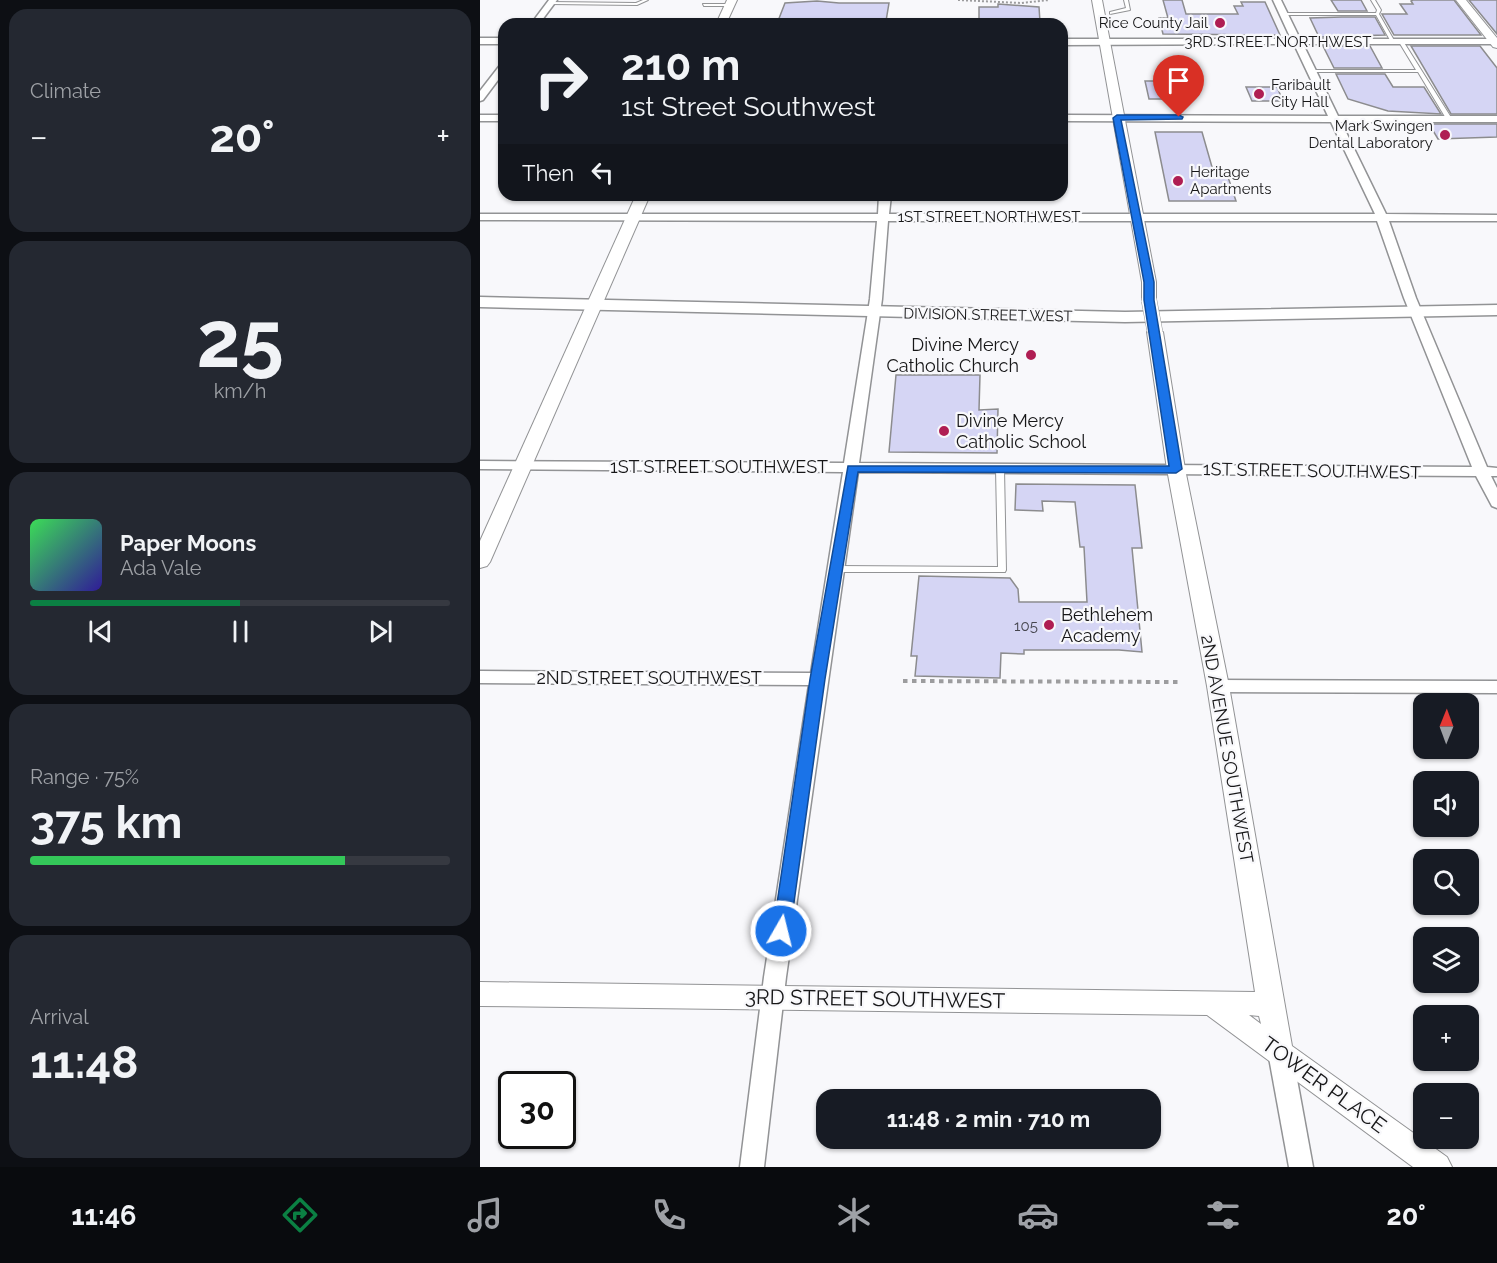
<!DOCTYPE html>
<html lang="en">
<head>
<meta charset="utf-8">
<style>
  :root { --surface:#171b24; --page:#242831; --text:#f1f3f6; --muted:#9ea1a6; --line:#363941; --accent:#0b8043 }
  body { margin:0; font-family:Raleway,sans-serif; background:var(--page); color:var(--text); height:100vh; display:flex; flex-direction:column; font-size:22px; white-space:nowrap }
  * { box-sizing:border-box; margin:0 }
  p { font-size:20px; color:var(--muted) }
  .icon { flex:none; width:33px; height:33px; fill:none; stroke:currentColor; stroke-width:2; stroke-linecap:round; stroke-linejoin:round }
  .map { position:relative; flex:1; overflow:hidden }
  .sheet { display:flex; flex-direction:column; gap:9px; padding:9px; background:#0d0f14; width:480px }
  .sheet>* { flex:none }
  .guide { position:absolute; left:18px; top:18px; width:570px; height:183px; border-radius:18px; box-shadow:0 2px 4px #0004; background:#171b24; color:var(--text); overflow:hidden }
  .needle { width:39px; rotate:1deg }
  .buttons { position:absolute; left:933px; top:693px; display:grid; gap:12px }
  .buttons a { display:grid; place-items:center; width:66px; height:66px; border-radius:12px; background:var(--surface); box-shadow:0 2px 4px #0004; font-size:30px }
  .speed { position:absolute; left:18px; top:1071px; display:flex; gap:12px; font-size:30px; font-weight:700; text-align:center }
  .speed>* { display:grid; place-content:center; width:78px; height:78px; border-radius:50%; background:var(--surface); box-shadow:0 2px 4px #0004; line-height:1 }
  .speed .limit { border:3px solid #111; border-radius:9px; background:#fff; color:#111 }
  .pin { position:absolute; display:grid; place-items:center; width:51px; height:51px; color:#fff; margin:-62px -26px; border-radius:50% 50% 50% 0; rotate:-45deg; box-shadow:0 0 6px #0007 }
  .pin .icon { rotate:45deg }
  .me { position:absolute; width:66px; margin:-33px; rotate:8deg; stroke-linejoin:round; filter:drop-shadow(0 0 4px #0008) }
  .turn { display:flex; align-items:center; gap:21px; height:126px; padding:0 24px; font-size:27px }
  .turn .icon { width:78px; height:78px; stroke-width:2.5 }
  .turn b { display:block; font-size:42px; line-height:51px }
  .then { display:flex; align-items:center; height:57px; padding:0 24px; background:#0003; gap:12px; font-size:22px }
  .big { font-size:45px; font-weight:700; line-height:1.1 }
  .sheet .widget { flex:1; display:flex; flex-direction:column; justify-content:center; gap:9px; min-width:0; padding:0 21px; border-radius:18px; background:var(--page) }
  .sheet .dial { align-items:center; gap:0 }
  .dial b { font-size:78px; line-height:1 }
  .song { display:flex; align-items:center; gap:18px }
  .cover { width:72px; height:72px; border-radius:9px; background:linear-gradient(135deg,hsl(130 70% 55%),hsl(250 70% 35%)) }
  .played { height:6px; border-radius:3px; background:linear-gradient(90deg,var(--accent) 50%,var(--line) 50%) }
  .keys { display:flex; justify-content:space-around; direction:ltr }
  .heat { display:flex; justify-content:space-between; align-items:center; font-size:33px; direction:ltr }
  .charge { height:9px; border-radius:4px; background:linear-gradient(90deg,#34c759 75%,var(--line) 0) }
  .trip { position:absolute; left:336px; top:1089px; width:345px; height:60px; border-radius:18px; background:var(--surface); box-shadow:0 2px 4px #0004; font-weight:700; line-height:60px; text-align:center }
  .dock { display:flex; height:96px; justify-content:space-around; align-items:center; background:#090b0e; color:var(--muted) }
  .dock .icon { width:42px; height:42px }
  .dock .active { color:var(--accent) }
  .dock b { font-size:27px; color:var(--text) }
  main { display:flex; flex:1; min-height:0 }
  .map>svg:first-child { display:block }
  .building { fill:#d5d5f4; stroke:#8c8c8e; stroke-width:1.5 }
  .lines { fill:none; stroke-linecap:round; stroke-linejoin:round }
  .service-casing { stroke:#929395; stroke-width:2 }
  .minor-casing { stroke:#929395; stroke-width:3 }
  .tertiary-casing { stroke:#929395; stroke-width:2 }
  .secondary-casing { stroke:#929395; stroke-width:3 }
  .path-far1 { stroke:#9c9c9e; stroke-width:2; stroke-dasharray:2 2; stroke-linecap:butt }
  .path { stroke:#9c9c9e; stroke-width:4; stroke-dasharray:4.5 4.5; stroke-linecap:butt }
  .service { fill:#fff; fill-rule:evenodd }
  .minor { fill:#fff; fill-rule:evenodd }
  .tertiary { fill:#fff; fill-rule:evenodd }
  .secondary { fill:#fff; fill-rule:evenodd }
  .tertiary-bridge-casing { stroke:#929395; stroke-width:16; stroke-linecap:butt }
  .tertiary-bridge { stroke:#fff; stroke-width:15 }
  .route { fill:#1a73e8; stroke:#114b97; stroke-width:1.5 }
  .poi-dot { fill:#af1e53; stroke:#f8f8fb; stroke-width:2 }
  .labels { text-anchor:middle; stroke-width:4.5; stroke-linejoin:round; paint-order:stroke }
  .far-poi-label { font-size:15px; fill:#171718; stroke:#f8f8fb; text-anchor:end }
  .far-street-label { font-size:15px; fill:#171718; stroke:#f8f8fb }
  .number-label { font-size:15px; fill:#46464f }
  .poi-label { font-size:18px; fill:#171718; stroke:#f8f8fb; text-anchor:start }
  .street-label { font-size:18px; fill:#171718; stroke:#f8f8fb }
  .near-street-label { font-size:21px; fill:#171718; stroke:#f8f8fb }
</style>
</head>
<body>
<main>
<section class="sheet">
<div class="widget"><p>Climate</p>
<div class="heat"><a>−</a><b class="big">20°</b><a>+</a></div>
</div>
<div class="widget dial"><b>25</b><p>km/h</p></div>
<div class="widget">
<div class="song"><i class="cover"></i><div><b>Paper Moons</b><p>Ada Vale</p></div></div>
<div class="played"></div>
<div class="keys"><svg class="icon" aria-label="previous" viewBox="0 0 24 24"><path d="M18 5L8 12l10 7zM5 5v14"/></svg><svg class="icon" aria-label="pause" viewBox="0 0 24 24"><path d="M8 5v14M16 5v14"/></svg><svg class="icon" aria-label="next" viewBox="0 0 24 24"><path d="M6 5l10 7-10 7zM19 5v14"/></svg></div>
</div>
<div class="widget"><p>Range · 75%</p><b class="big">375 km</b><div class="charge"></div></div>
<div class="widget"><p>Arrival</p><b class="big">11:48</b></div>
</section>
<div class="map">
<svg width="1017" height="1167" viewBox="0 0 1017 1167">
  <rect width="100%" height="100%" fill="#f8f8fb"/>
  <g class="building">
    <path d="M683 0H702L706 14H758L754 6H763L761 2H785L800 35 683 34 679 18H688Z"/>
    <path d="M851 0H881L887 11H858Z"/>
    <path d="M933 0H974L1001 35H914L902 14H927L920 4H933L931 1Z"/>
    <path d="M989 0H1017V34Z"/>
    <path d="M337 1 359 3H409L406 21H358L357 24 298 21 305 3Z"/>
    <path d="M518 4 559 7 560 22 499 23V7H518Z"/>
    <path d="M862 17H895L905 35 839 37 830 18Z"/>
    <path d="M843 46H890L902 68H854Z"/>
    <path d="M931 46H1000L1017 68V114H971Z"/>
    <path d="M856 74H905L913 87H944L961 114 908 111 868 99Z"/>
    <path d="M678 79H714L718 95H694L695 99H669L665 81H679Z"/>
    <path d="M766 87H797L803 101H772Z"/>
    <path d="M949 124H1017V137L958 139Z"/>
    <path d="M675 132H722L734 174H747L756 201H689Z"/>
    <path d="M416 375H500L499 410 518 409 517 453 409 452Z"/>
    <path d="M536 484 655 485 662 548H652L662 652 639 650H544V654L521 653 520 678 435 676 437 656H431L439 576 530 578 538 589 539 602H607L604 547H600L595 502 562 501 563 511 535 510Z"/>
  </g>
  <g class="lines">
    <g class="service-casing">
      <g id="service">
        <path d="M163 0H168L157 5 70 4 68 3 70 2 156 3Z"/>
        <path d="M644 0H648L650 10 630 14V12L646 8Z"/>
        <path d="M891 0H895L901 10 899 14 915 42H911L896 15H805L803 14 805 13H896L897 10Z"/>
        <path d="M223 4H250L252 5 250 6H224Z"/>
        <path d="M919 41H923L972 119 971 120H967L938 72H832L830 71 832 70H936L919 42Z"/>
        <path d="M517 467H523L524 469 526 570 525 572H356L352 569 356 566 518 567 516 469Z"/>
      </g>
    </g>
    <g class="minor-casing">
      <g id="minor">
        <path d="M69 0H77L59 24H51Z"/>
        <path d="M793 0H801L820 39H1017V43L1014 44H823L858 116H1017V122H861L906 214 1017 215V221H909L936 298 1007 467 1017 468V476H1011L1017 488V508L1012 506 996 476 378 472 306 977 284 1167H260L284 977 329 685 0 683V671L331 673 363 472 0 469V461L364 463 390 299 397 221 0 220V214H398L399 195H411L409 214H895L851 122 582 121V115L848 116 814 44 582 45V39H811ZM408 221H897L924 298 992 467 379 463 402 299Z"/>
        <rect x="0" y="38" width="24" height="6"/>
        <path d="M24 63V72L3 100 0 101V91L21 64Z"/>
        <rect x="0" y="115" width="24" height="6"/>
        <path d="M738 680 1017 681V693L738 692 732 691 729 686 732 681Z"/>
        <path d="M800 1041 808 1045 812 1052 833 1167H809L788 1052 792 1045Z"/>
      </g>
    </g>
    <g class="tertiary-casing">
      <g id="tertiary">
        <path d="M247 0H257L246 24H236Z"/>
        <path d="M612 0H622L676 282V300L669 304 662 300V282Z"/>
        <path d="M976 0H986L1017 38V48L1013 47Z"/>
        <path d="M156 195H170L10 562 7 566 0 568V541Z"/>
        <path d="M675 327 683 332 705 469 749 686 812 1046 967 1157 972 1167H933L727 1015 0 1006V982L775 992 727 686 687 469 667 332ZM769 1015 779 1016 781 1024Z"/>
      </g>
    </g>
    <g class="secondary-casing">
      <path id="secondary" d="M0 297 645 312 1017 305V315L645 322 0 307Z"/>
    </g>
    <path class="path-far1" d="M478 0 541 3 569 0"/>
    <path class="path" d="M423 681 699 682"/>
    <use href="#service" class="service"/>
    <use href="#minor" class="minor"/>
    <use href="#tertiary" class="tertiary"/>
    <use href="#secondary" class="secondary"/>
    <g class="tertiary-bridge-casing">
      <path id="tertiary-bridge" d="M669 300 675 332"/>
    </g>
    <use href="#tertiary-bridge" class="tertiary-bridge"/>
  </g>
  <path class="route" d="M699 115 703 117 702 119 641 120 674 282V300L702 469 696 473 378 472 345 679 310 931 308 937 301 939 295 937 293 931 330 679 368 466H689L664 300V282L633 118 637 115Z"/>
  <g class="poi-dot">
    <circle cx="740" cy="23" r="6"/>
    <circle cx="779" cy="94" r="6"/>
    <circle cx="965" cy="135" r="6"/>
    <circle cx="698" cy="181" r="6"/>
    <circle cx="551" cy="355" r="6"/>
    <circle cx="464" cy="431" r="6"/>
    <circle cx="569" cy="625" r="6"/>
  </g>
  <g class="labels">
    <g class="far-poi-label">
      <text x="728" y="28">Rice County Jail</text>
      <text x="791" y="90" text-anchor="start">Faribault<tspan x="791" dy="17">City Hall</tspan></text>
      <text x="953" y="131">Mark Swingen<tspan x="953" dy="17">Dental Laboratory</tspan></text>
      <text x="710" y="177" text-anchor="start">Heritage<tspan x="710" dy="17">Apartments</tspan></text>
    </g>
    <g class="far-street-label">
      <text x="798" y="47">3RD STREET NORTHWEST</text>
      <text x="509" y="222">1ST STREET NORTHWEST</text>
      <text transform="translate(508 315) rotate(1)" y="5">DIVISION STREET WEST</text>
    </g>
    <g class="number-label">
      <text x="546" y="631">105</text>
    </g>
    <g class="poi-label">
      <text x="539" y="351" text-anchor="end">Divine Mercy<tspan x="539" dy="21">Catholic Church</tspan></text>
      <text x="476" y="427">Divine Mercy<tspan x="476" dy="21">Catholic School</tspan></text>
      <text x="581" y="621">Bethlehem<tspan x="581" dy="21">Academy</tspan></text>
    </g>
    <g class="street-label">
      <text x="239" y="473">1ST STREET SOUTHWEST</text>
      <text transform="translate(832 471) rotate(1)" y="6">1ST STREET SOUTHWEST</text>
      <text x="169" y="684">2ND STREET SOUTHWEST</text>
      <text transform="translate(747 749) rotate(80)" y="6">2ND AVENUE SOUTHWEST</text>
    </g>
    <g class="near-street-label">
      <text transform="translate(395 999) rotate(1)" y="7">3RD STREET SOUTHWEST</text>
      <text transform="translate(844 1085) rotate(36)" y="7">TOWER PLACE</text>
    </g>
  </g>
</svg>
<div class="buttons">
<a><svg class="needle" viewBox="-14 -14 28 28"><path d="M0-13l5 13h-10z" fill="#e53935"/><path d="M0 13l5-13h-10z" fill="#9ea1a6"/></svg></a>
<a><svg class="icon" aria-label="sound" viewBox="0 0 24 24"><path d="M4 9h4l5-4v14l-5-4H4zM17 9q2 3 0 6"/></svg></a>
<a><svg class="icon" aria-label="search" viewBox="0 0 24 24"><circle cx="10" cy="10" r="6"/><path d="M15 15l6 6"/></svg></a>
<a><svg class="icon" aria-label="layers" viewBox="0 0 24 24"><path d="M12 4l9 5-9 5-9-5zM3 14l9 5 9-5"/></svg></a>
<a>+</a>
<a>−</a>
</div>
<div class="speed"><div class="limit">30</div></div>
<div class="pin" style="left:699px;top:117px;background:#d93025"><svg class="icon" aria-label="arrive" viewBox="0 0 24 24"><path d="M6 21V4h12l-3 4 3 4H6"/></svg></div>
<svg class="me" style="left:301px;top:931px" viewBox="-20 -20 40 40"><circle r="17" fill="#1a73e8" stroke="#fff" stroke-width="3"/><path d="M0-11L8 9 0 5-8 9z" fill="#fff"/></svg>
<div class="trip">11:48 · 2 min · 710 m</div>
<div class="guide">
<div class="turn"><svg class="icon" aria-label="right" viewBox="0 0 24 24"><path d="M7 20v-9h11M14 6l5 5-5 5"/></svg><div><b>210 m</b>1st Street Southwest</div></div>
<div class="then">Then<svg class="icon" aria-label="left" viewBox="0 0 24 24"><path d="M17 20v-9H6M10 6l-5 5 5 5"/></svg></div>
</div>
</div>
</main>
<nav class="dock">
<b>11:46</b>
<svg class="icon active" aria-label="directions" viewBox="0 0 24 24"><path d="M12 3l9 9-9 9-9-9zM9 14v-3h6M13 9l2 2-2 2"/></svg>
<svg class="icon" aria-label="music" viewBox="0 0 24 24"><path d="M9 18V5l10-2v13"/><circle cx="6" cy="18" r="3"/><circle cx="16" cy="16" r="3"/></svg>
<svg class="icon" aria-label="phone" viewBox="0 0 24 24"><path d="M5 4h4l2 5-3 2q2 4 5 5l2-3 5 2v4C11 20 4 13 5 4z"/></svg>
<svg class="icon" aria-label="climate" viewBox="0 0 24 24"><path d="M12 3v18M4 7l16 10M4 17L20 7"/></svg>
<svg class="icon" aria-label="car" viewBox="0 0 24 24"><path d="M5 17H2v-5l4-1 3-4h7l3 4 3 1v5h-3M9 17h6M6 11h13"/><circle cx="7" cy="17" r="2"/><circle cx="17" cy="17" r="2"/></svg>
<svg class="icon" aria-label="filters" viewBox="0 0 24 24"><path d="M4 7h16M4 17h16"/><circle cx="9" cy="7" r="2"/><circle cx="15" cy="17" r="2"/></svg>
<b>20°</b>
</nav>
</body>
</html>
